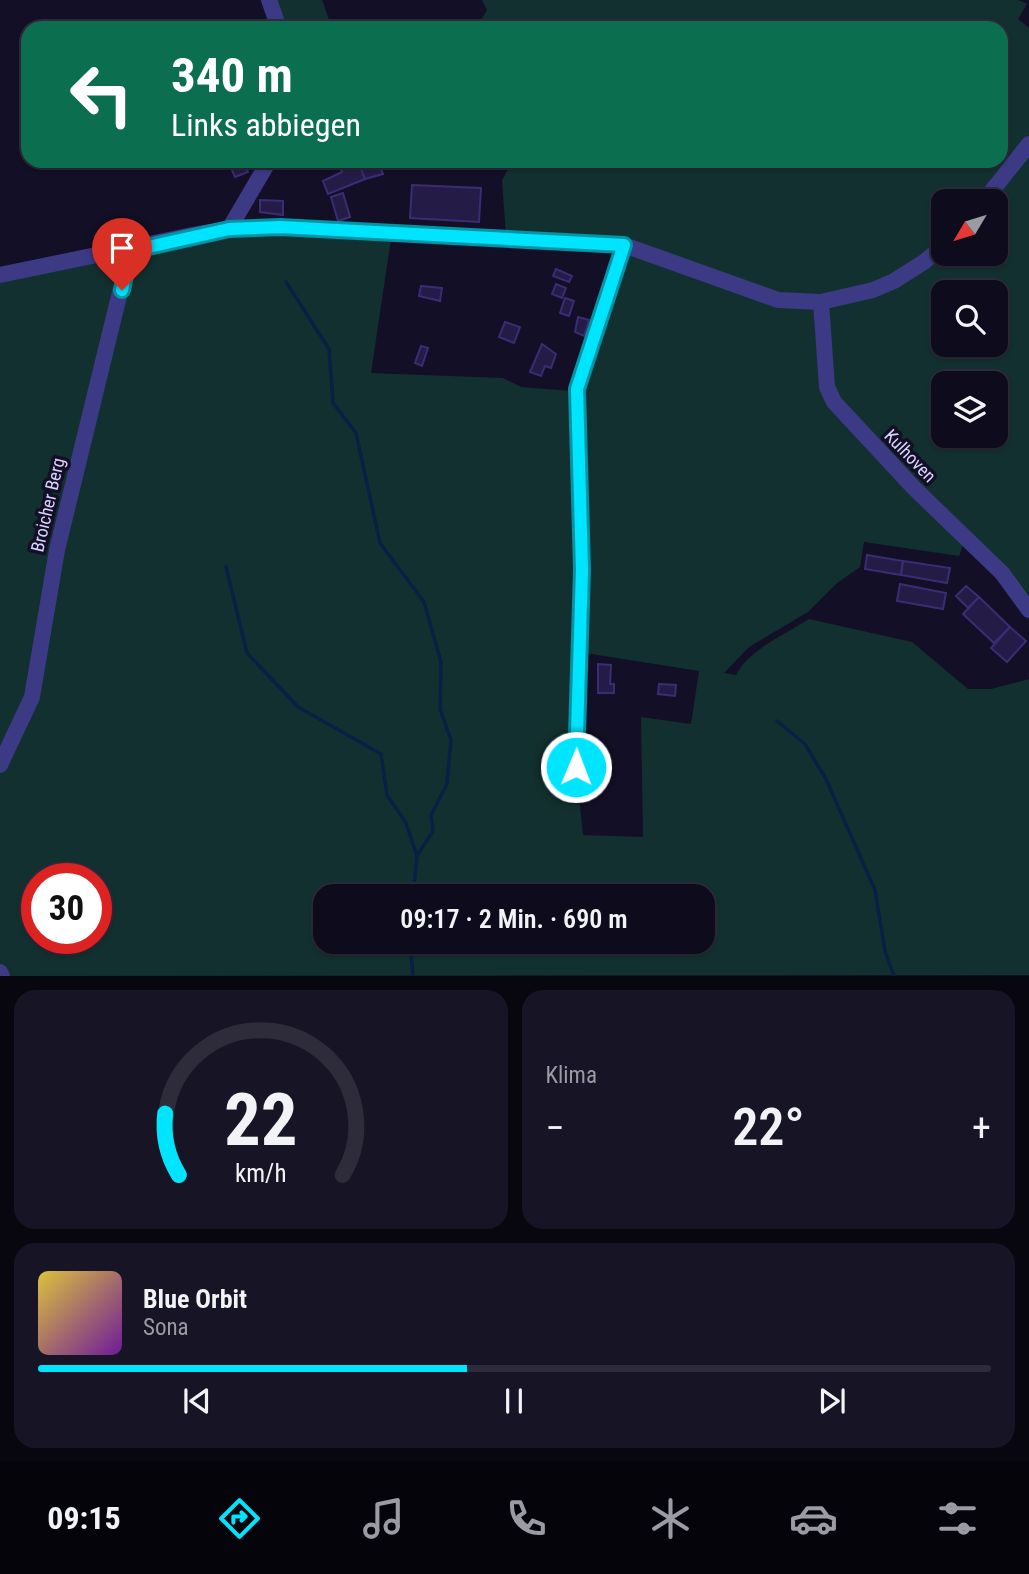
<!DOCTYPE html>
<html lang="de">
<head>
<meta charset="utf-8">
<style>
  :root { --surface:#0e0b1c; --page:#171425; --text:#f1f3f6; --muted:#9b9ba3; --line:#2e2b3b; --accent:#00e5ff }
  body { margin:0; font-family:"Roboto Condensed",sans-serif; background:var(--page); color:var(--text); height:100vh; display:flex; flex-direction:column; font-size:26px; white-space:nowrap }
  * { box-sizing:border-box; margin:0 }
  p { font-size:23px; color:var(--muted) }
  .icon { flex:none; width:38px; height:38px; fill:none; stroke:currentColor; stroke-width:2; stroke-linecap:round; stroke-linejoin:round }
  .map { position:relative; height:976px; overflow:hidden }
  .side { display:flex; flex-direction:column; gap:14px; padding:14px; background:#08060f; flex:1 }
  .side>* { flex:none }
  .guide { position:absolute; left:21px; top:21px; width:987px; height:147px; border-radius:21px; box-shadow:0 2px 5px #0004,0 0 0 2px var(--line); background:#0b6e4f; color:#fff; overflow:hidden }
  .needle { width:46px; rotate:232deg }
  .controls { position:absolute; left:931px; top:189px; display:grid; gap:14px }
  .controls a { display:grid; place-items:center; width:77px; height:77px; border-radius:14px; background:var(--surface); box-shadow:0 2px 5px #0004,0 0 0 2px var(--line); font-size:35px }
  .speed { position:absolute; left:21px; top:863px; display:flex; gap:14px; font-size:35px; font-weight:700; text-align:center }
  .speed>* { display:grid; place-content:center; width:91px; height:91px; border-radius:50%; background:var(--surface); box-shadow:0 2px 5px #0004,0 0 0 2px var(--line); line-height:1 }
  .speed .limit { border:10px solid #d22; background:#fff; color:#111 }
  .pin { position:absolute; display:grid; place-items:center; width:60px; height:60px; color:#fff; margin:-72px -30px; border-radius:50% 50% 50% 0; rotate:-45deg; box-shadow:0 0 7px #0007 }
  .pin .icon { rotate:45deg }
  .me { position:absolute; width:77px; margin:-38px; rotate:1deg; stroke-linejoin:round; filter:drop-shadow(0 0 5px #0008) }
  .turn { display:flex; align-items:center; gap:24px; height:147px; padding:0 35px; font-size:32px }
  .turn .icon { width:91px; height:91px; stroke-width:2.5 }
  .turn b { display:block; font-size:49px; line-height:60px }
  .big { font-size:52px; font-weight:600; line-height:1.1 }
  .side .tile { flex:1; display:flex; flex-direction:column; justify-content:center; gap:10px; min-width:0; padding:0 24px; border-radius:21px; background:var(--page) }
  .side .dial { align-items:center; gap:0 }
  .dial svg { height:182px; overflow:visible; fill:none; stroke:var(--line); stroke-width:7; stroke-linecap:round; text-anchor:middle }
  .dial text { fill:var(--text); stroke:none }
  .song { display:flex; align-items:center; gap:21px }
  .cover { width:84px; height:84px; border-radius:10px; background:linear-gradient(135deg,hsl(50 70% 55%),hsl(280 70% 35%)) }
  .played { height:7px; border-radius:4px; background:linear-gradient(90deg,var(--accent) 45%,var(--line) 45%) }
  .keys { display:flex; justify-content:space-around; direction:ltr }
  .heat { display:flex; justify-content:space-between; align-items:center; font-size:38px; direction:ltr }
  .side .tiles { flex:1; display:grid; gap:14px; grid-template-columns:1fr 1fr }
  .tile:last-child { grid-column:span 2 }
  .trip { position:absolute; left:313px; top:884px; width:402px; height:70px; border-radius:21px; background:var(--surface); box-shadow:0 2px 5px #0004,0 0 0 2px var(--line); font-weight:600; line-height:70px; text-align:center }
  .tab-bar { display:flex; height:112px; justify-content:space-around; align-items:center; background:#06040b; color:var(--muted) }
  .tab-bar .icon { width:49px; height:49px }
  .tab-bar .selected { color:var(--accent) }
  .tab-bar b { font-size:32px; color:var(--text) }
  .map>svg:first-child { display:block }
  .green { fill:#12302f; fill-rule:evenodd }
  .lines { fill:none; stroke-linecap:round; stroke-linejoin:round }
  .stream { stroke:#0a1f44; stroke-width:3.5 }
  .building { fill:#241b47; stroke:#3b2d73; stroke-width:2 }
  .minor { stroke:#3d3a85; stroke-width:16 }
  .route-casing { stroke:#0095a6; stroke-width:18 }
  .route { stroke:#00e5ff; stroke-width:12 }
  .labels { text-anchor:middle; stroke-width:7; stroke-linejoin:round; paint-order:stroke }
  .street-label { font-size:18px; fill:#d9d4ff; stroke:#130f26 }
</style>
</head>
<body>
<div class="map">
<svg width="1029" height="976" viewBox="0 0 1029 976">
  <rect width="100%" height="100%" fill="#130f26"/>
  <g class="green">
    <path d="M269 0H322L332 28H279Z"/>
    <path d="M482 0H1018L1027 4 1018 19 1029 28V135L977 201H943V244L940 249 943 247V254H996V201H990L1029 153V597L969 531 959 556 864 542 860 567 837 583 808 612 749 647 724 673 736 675C748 650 786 634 809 619L912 642 968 689H991L1029 679V975L0 976V275L229 229 280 227 392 232 371 373 503 378 521 387 572 391 624 245 687 265 663 254 615 241 506 237 502 180 513 161H1001V28H476L487 10ZM943 292H996V345H943ZM943 383H996V436H943ZM857 422 889 456 885 467 844 424ZM579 652 699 671 691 724 641 717 643 837 583 835 576 767ZM37 878H96V938H37ZM326 896H704V942H326Z"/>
  </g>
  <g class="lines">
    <g class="stream">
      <path d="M286 282 329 349 333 403 356 433 380 543 424 602 441 662 440 709 451 740 447 784 431 815 433 831 417 856"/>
      <path d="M226 567 247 653 298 707 381 754 387 795 406 823 417 856 413 896"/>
      <path d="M777 721 805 744 826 779 875 890 885 951 894 976"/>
      <path d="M410 942 413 976"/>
    </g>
  </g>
  <g class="building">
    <path d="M228 161H243L248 172 235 177Z"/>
    <path d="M343 161H362L365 179 328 194 323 181 342 172 338 163Z"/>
    <path d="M369 161 370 165 378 162 383 174 365 179 361 169 364 167 362 162Z"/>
    <path d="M412 185 481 188 479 222 410 218Z"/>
    <path d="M343 193 350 217 338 221 331 197Z"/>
    <path d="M260 200 283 201V215L260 212Z"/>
    <path d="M556 269 572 276 569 282 553 276Z"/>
    <path d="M556 284 566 288 562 298 552 294Z"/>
    <path d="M421 286 442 288 440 301 419 296Z"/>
    <path d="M565 298 574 301 569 316 560 313Z"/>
    <path d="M578 317 589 320 584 336 575 332Z"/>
    <path d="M505 322 520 327 514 343 499 337Z"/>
    <path d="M542 344 556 354 551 368 545 366 541 376 530 372Z"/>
    <path d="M421 346 428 348 422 366 415 363Z"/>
    <path d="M867 555 903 561 901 575 865 569Z"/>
    <path d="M903 561 950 568 947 583 901 575Z"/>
    <path d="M900 584 946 593 943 609 897 601Z"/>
    <path d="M966 586 979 597 968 608 956 596Z"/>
    <path d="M979 597 1010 627 994 643 963 614Z"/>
    <path d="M1010 627 1026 641 1007 662 991 648Z"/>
    <path d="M598 664 611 665 610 684H614V693H598Z"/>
    <path d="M659 684 676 685 675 696 658 694Z"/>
    <path d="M601 765 602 780H592L591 766Z"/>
  </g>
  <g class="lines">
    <g class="minor">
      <path d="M269 0 279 28"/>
      <path d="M984 201 1029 144"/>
      <path d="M229 229 269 161"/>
      <path d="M0 275 188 236 229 229 280 227 624 245 778 300 821 302 873 290 894 281 924 262 943 246"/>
      <path d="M821 302 827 387 834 402 914 488 1002 573 1029 610"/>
      <path d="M0 765 32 697 57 550 130 251"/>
      <path d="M578 791 576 767 582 570 577 389 624 245"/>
      <path d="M0 972 2 976"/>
    </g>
  </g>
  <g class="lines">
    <g class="route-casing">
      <path id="route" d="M122 290 130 251 229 229 280 227 624 245 577 389 582 570 576 767"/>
    </g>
    <use href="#route" class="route"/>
  </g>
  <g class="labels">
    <g class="street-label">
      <text transform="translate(910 456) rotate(46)" y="6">Kulhoven</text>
      <text transform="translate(48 505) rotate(-77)" y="6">Broicher Berg</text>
    </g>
  </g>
</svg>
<div class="controls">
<a><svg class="needle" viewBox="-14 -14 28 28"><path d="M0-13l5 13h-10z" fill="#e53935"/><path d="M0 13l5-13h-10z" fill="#9b9ba3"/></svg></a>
<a><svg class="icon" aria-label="search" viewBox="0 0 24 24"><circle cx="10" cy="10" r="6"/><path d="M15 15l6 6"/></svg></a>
<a><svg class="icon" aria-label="layers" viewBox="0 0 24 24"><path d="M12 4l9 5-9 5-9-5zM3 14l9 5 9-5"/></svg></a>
</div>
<div class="speed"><div class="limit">30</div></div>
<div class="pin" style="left:122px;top:290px;background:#d93025"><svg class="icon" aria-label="arrive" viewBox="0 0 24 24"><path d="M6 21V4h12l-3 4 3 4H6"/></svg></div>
<svg class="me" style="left:576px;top:767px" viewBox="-20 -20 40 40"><circle r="17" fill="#00e5ff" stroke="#fff" stroke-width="3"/><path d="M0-11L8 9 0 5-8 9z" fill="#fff"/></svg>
<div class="trip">09:17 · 2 Min. · 690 m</div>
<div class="guide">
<div class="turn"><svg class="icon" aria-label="left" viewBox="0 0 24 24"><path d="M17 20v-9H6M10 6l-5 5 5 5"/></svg><div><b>340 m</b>Links abbiegen</div></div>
</div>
</div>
<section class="side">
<div class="tiles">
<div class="tile dial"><svg viewBox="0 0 100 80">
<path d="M14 69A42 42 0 1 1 86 69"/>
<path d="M14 69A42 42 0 0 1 8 42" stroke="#00e5ff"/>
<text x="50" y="56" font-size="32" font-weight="700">22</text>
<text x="50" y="72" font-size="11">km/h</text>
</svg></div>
<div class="tile"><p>Klima</p>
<div class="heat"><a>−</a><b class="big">22°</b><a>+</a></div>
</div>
<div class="tile">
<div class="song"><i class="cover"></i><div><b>Blue Orbit</b><p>Sona</p></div></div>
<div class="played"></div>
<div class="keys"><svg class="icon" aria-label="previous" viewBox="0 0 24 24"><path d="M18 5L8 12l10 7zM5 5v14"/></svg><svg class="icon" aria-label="pause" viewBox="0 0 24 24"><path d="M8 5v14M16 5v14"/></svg><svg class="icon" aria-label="next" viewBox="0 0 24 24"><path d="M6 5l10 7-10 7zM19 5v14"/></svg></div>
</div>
</div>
</section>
<nav class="tab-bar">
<b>09:15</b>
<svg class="icon selected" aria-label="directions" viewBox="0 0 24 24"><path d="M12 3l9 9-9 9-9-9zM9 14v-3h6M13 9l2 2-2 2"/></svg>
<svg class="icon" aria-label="music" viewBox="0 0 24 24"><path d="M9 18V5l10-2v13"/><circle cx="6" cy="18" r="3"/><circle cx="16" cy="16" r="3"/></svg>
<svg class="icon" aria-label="phone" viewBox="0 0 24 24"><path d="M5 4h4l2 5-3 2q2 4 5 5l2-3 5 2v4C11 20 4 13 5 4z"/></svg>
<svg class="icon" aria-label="climate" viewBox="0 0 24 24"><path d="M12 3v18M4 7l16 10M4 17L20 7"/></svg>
<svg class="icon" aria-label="car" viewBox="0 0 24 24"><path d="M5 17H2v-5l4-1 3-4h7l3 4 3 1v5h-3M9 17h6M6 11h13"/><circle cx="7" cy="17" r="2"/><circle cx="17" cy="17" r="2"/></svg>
<svg class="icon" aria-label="filters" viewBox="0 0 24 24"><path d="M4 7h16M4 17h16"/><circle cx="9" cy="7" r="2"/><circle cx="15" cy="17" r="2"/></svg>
</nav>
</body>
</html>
